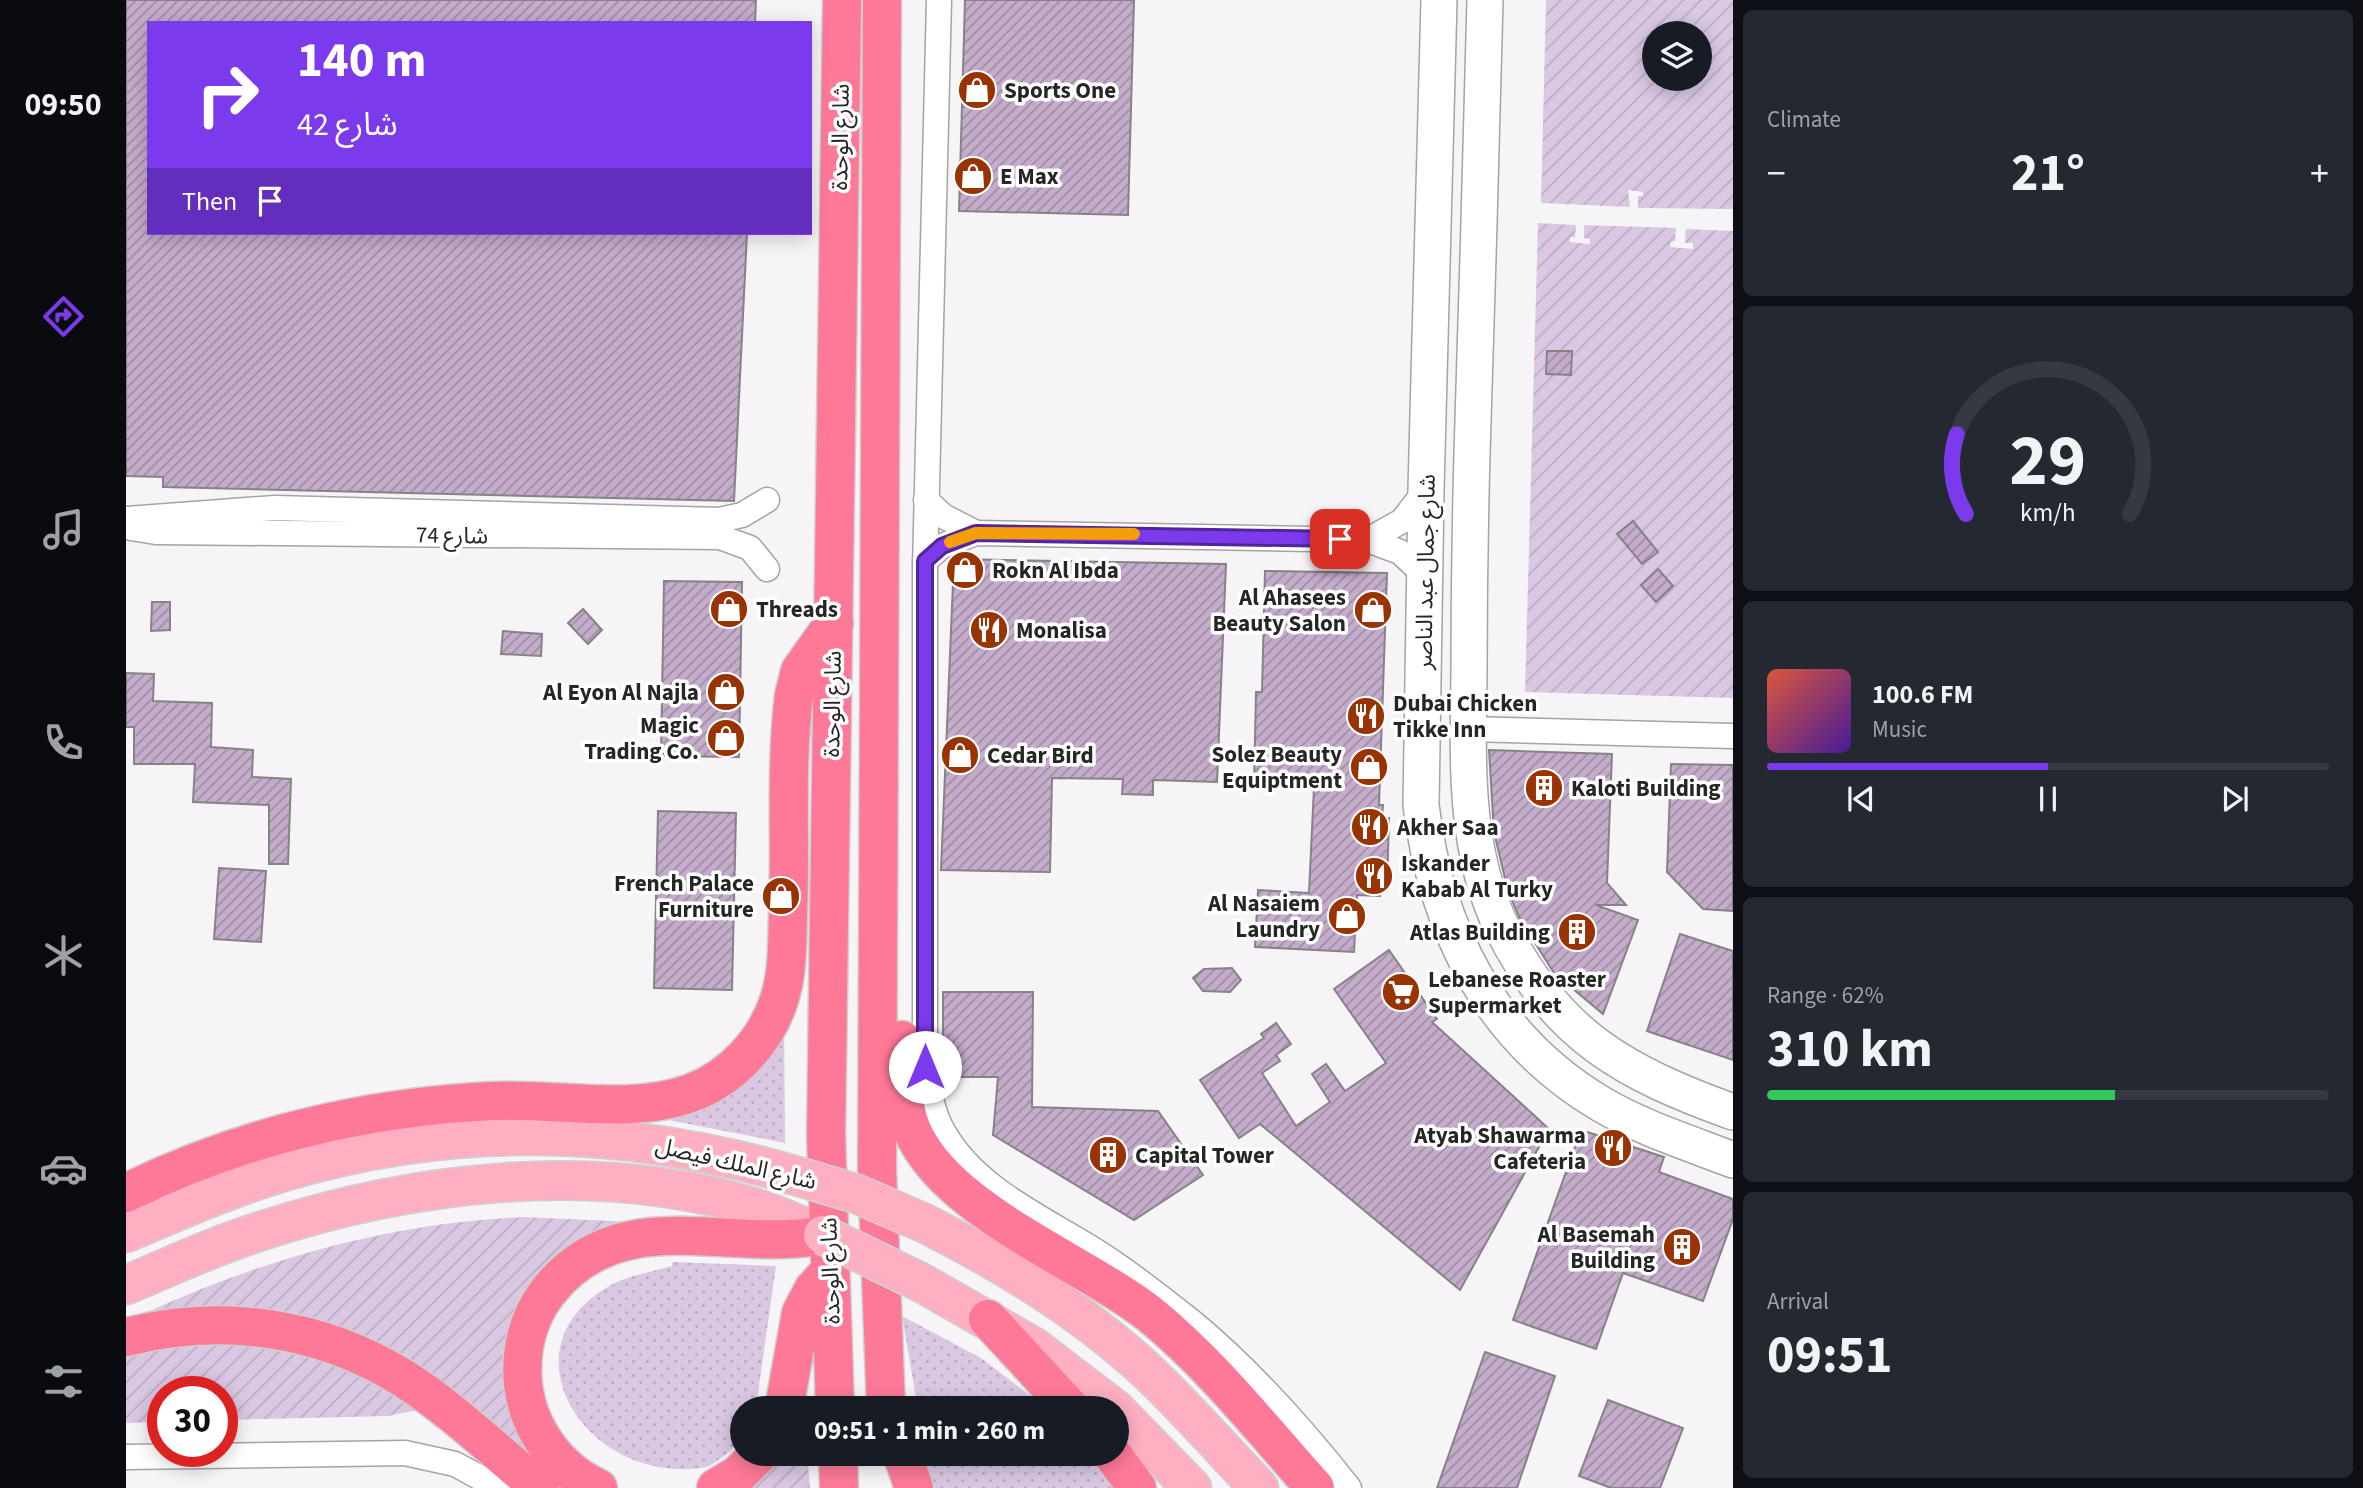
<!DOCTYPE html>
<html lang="en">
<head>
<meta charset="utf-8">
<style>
  :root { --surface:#171b24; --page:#242831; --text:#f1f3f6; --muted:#9ea1a6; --line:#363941; --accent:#7c3aed }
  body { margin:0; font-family:"Source Sans 3","Noto Sans Arabic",sans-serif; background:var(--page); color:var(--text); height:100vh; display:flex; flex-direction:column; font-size:26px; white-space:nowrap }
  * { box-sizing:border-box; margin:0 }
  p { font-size:23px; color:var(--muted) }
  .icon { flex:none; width:38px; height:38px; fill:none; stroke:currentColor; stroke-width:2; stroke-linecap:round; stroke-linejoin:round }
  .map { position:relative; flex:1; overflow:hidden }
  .sheet { display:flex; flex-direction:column; gap:10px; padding:10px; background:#0d0f14; width:630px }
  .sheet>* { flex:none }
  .hud { position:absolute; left:21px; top:21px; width:665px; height:214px; border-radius:0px; box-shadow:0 4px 18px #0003; background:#7c3aed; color:#fff; overflow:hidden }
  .tools { position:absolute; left:1516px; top:21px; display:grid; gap:14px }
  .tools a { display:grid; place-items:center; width:70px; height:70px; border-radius:50%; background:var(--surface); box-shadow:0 4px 18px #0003; font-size:35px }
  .speed { position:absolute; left:21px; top:1376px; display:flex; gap:14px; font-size:35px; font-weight:700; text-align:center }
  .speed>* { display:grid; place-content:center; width:91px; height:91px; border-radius:50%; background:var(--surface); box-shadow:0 4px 18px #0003; line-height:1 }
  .speed .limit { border:10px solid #d22; background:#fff; color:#111 }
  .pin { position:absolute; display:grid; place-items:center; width:60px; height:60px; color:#fff; margin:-30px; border-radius:14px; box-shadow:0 4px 10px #0006 }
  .me { position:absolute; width:77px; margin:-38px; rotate:0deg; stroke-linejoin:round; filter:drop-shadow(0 0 5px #0008) }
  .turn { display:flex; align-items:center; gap:24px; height:147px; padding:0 35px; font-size:32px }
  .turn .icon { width:91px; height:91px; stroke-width:2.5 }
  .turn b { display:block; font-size:49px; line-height:60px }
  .then { display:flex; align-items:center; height:66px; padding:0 35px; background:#0003; gap:14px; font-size:26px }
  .big { font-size:52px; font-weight:700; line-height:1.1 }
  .sheet .widget { flex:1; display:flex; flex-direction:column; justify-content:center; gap:10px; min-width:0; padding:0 24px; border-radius:10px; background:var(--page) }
  .sheet .dial { align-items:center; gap:0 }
  .dial svg { height:182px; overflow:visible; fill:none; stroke:var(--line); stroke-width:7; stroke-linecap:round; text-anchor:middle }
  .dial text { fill:var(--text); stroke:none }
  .song { display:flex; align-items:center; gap:21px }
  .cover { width:84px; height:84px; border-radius:10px; background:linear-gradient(135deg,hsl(10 70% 55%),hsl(260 70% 35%)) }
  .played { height:7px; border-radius:4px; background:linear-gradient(90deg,var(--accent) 50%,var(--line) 50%) }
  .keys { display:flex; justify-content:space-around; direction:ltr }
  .heat { display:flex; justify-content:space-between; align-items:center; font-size:38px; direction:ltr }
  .charge { height:10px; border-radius:5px; background:linear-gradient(90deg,#34c759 62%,var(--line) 0) }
  .trip { position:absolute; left:604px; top:1396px; width:399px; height:70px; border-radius:35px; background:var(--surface); box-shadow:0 4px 18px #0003; font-weight:700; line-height:70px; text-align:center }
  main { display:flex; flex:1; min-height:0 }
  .dock { display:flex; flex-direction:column; width:126px; justify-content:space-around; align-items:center; background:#090b0e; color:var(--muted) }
  .dock .icon { width:49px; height:49px }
  .dock .current { color:var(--accent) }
  .dock b { font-size:32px; color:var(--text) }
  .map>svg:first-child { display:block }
  .grass { fill:url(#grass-dots) }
  .garden { fill:url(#garden-furrows); fill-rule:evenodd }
  .building { fill:url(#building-hatch); stroke:#858386; stroke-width:2 }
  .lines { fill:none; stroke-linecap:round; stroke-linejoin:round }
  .street-casing { stroke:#a5a3a6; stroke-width:27 }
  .secondary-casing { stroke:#a5a3a6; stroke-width:38 }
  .primary-casing { stroke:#cfcfcf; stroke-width:41 }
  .highway-casing { stroke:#cfcfcf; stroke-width:41 }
  .street { stroke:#fff; stroke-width:24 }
  .secondary { stroke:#fff; stroke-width:35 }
  .primary { stroke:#feafc1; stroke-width:38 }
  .highway { stroke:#fe7998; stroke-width:38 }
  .primary-bridge-casing { stroke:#cfcfcf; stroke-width:41; stroke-linecap:butt }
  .primary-bridge { stroke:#feafc1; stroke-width:38 }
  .route-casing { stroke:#51269a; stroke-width:18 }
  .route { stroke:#7c3aed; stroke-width:12 }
  .slow { stroke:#f59e0b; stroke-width:12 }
  .labels { text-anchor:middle; stroke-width:7; stroke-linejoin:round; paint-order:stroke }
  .poi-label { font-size:23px; font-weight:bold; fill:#272627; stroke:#fff; text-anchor:start }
  .street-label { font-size:23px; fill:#272627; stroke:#fff }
</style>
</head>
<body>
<main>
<nav class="dock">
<b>09:50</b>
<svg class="icon current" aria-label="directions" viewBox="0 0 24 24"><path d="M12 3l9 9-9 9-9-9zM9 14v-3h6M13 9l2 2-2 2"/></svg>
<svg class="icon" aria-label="music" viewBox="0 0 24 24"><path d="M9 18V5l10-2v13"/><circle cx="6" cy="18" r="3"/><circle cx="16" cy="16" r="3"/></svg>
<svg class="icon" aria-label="phone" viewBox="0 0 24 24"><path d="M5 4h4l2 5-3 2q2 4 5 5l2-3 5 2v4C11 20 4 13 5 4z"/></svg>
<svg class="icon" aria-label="climate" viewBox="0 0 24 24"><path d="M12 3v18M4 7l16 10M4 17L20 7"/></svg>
<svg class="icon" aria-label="car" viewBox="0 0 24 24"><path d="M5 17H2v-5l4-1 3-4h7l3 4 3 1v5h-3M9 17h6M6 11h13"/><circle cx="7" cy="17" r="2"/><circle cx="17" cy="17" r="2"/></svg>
<svg class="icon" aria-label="filters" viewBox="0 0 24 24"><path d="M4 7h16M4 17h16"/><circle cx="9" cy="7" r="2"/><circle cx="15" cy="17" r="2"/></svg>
</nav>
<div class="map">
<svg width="1607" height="1488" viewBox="0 0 1607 1488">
  <defs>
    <pattern id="grass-dots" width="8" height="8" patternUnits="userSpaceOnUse" patternTransform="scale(1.75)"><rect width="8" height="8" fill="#dac8e3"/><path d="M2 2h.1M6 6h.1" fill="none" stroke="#bbacc3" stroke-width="1.8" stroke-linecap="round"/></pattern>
    <pattern id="garden-furrows" width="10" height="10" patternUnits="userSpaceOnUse" patternTransform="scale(1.75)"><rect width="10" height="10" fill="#dac8e3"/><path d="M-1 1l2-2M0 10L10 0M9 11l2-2" fill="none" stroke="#bbacc3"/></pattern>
    <pattern id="building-hatch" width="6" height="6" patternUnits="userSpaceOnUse" patternTransform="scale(1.75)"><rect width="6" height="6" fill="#c5accb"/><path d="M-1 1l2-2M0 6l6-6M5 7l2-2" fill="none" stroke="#a08ca5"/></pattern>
  </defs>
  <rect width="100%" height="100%" fill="#f7f4f8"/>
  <g class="grass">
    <path d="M658 1011 659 1143 532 1118Z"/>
    <path d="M546 1262 650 1266 632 1393 629 1409H616C616 1416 618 1428 616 1435 612 1448 592 1461 581 1467 462 1488 371 1348 485 1285 503 1275 526 1272 546 1266Z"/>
    <path d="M776 1316 855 1358 922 1409H792Z"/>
    <path d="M800 1454H967L995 1488H806Z"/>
  </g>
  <g class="garden">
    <path d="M1420 0H1607V209L1512 208V196H1517V192L1502 190 1504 207 1415 203ZM1573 33V79H1528V33Z"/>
    <path d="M1412 223 1450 225 1449 237H1444V242L1464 244V239L1458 238V225L1550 228 1549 241 1545 242 1544 247 1567 249V243H1559L1560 229 1607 231V698L1399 692ZM1532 570 1547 586 1530 601 1515 585Z"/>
    <path d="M398 1217 507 1222 395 1318 440 1488H430L280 1368 0 1322C126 1262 259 1223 398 1217Z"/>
    <path d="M89 1344C168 1347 226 1365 291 1410L262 1416 96 1420V1391H37V1422L0 1423V1357L31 1349Z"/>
    <path d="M654 1454H681L684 1488H626Z"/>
  </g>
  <g class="building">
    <path d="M0 0H630L629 23H23V233H621L608 501 37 487V477L0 476Z"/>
    <path d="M839 0H1008L1002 215 833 211Z"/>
    <path d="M1421 351H1446L1445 375 1420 374Z"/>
    <path d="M1507 521 1532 552 1516 564 1491 534Z"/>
    <path d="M828 559 1100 564 1091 782 1027 780V795L996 794 997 779 926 778 924 872 815 870Z"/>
    <path d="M1532 569 1547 586 1530 602 1515 585Z"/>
    <path d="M1139 571 1261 573 1253 805H1257L1256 818H1263L1261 888 1254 887V896L1231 895 1228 952 1129 947 1132 890 1183 893 1188 787 1128 786 1130 692H1136Z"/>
    <path d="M538 581 616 582 613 757 535 756Z"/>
    <path d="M26 602H44V630L25 631Z"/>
    <path d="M457 609 476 630 462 644 442 623Z"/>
    <path d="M377 631 416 634 415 656 375 654Z"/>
    <path d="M0 673 28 674 27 701 86 703 85 747 127 750 126 777 165 779 162 864H143V805L67 802 69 764H8V727H0Z"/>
    <path d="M1363 750 1486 754 1481 883 1500 905H1470L1512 920 1477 1014 1428 973 1394 919 1382 891 1368 832Z"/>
    <path d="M1545 764 1607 765V911L1577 909 1541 872Z"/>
    <path d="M532 811 610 813 606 990 528 988Z"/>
    <path d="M93 868 140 871 135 942 88 939Z"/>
    <path d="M1554 934 1607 951V1060L1521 1031Z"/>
    <path d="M1263 950 1311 1019 1306 1022 1423 1129 1334 1290 1134 1124 1113 1138 1074 1080 1138 1038 1135 1034 1150 1023 1165 1044 1150 1055 1154 1061 1136 1073 1170 1126 1204 1102 1186 1074 1200 1064 1219 1091 1260 1063 1208 989Z"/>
    <path d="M1106 968 1115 980 1104 992 1077 991 1067 978 1078 969Z"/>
    <path d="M817 992H907L906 1107 1032 1111 1077 1175 1008 1220 867 1135 872 1077H817Z"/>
    <path d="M1455 1130 1538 1157 1533 1172 1607 1199V1219L1577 1301 1497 1273 1470 1349 1387 1320Z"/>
    <path d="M1359 1352 1429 1376 1391 1488H1311Z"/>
    <path d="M1482 1400 1557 1428 1534 1488H1485L1453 1476Z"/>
  </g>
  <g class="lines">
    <g class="street-casing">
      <g id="street">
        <path d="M813 0 799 568V1067C803 1089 806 1113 818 1133 851 1191 922 1220 976 1255 1007 1275 1037 1299 1066 1322 1125 1371 1176 1428 1223 1488"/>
        <path d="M800 500 817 516 850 533"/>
        <path d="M0 519 149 508 593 520 616 515 641 500"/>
        <path d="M0 527 30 532 594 537 624 548 641 569"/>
        <path d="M1242 540 1276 521 1300 490"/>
        <path d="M799 561 816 546 850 533 1242 540 1274 552 1299 575"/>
        <path d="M1342 729 1607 736"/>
        <path d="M0 1457 279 1453 329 1464 373 1488"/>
      </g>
    </g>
    <g class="secondary-casing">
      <g id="secondary">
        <path d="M1313 0 1300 490 1295 805C1310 929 1364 1038 1475 1104 1516 1128 1563 1143 1607 1160"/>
        <path d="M1359 0C1355 151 1351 303 1346 454 1344 527 1343 599 1343 672 1342 759 1337 848 1376 928 1430 1036 1499 1073 1607 1112"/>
      </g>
    </g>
    <g class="primary-casing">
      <g id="primary">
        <path d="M798 1223C878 1263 955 1310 1021 1371 1060 1408 1096 1449 1133 1488"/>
        <path d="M0 1233C54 1210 108 1186 164 1170 330 1122 499 1126 664 1174"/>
        <path d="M796 1283 908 1347 989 1409"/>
        <path d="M0 1285C41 1268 81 1249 123 1235 282 1181 470 1158 633 1209 655 1216 676 1227 697 1235"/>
        <path d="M990 1410 1066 1488"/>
      </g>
    </g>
    <g class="highway-casing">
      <g id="highway">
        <path d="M756 0 751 1171 760 1409"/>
        <path d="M776 1040C777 1065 775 1094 782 1119 808 1207 956 1260 1025 1315 1087 1366 1135 1428 1189 1488"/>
        <path d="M0 1193C113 1137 240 1107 366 1101 429 1098 506 1115 565 1093 606 1078 640 1041 653 1000 662 973 661 944 662 916 665 843 659 767 668 695L674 671 708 623"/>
        <path d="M862 1319 945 1409"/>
        <path d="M0 1337C95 1313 193 1326 277 1378 326 1409 369 1451 414 1488"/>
        <path d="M658 1409 675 1313 687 1290 704 1271"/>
        <path d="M709 1409 700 1135 716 0"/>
        <path d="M712 1454 713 1488"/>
        <path d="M776 1454 788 1488"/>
        <path d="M986 1454 1011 1488"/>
        <path d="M472 1488C431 1469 402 1429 397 1384 394 1352 401 1319 421 1293 493 1199 603 1254 697 1235"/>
        <path d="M590 1488 613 1474 633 1454"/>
      </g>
    </g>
    <use href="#street" class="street"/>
    <use href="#secondary" class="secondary"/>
    <use href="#primary" class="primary"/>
    <use href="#highway" class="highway"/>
    <g class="primary-bridge-casing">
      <g id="primary-bridge">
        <path d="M664 1174 731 1194 798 1223"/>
        <path d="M697 1235 796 1283"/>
      </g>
    </g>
    <use href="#primary-bridge" class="primary-bridge"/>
  </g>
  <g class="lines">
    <g class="route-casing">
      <path id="route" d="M799 1067V561L816 546 850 533 1214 539"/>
    </g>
    <use href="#route" class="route"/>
    <path class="slow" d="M824 542 850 533 1008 534"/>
  </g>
  <defs>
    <g id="shop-disc" transform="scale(2.0125)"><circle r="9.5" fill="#993402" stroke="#fff"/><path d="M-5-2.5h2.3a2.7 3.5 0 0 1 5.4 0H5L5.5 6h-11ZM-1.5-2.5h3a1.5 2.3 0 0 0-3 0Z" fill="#fff"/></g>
    <g id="restaurant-disc" transform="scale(2.0125)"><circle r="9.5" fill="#993402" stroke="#fff"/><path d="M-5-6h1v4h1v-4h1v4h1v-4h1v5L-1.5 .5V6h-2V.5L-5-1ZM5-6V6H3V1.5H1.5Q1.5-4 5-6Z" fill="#fff"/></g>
    <g id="building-disc" transform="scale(2.0125)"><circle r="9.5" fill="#993402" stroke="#fff"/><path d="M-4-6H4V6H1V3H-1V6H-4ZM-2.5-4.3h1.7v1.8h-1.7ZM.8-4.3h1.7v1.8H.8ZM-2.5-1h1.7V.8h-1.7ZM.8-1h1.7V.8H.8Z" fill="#fff"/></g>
    <g id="supermarket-disc" transform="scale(2.0125)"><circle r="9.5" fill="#993402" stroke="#fff"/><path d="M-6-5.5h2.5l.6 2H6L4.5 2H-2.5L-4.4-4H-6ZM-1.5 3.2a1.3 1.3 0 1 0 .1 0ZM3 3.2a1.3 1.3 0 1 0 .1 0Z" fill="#fff"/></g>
  </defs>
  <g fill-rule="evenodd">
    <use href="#shop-disc" x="851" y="90"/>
    <use href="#shop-disc" x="847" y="176"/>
    <use href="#shop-disc" x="839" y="570"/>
    <use href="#shop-disc" x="603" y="609"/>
    <use href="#shop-disc" x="1247" y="610"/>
    <use href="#restaurant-disc" x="863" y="630"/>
    <use href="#shop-disc" x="600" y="692"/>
    <use href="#restaurant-disc" x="1240" y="716"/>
    <use href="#shop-disc" x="600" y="738"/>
    <use href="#shop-disc" x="834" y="755"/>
    <use href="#shop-disc" x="1243" y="767"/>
    <use href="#building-disc" x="1418" y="788"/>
    <use href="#restaurant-disc" x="1244" y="827"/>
    <use href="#restaurant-disc" x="1248" y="876"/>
    <use href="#shop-disc" x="655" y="896"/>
    <use href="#shop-disc" x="1221" y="916"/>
    <use href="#building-disc" x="1451" y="932"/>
    <use href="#supermarket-disc" x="1275" y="992"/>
    <use href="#restaurant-disc" x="1487" y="1148"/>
    <use href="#building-disc" x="982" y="1155"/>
    <use href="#building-disc" x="1556" y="1247"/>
  </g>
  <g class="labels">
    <g class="poi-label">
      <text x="878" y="98">Sports One</text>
      <text x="874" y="184">E Max</text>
      <text x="866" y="578">Rokn Al Ibda</text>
      <text x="1220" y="605" text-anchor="end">Al Ahasees<tspan x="1220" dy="26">Beauty Salon</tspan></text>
      <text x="630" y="617">Threads</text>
      <text x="890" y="638">Monalisa</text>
      <text x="573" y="700" text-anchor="end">Al Eyon Al Najla</text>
      <text x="1267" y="711">Dubai Chicken<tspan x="1267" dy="26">Tikke Inn</tspan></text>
      <text x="573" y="733" text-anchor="end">Magic<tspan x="573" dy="26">Trading Co.</tspan></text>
      <text x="1216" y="762" text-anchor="end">Solez Beauty<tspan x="1216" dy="26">Equiptment</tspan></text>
      <text x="861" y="763">Cedar Bird</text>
      <text x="1445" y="796">Kaloti Building</text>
      <text x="1271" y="835">Akher Saa</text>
      <text x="1275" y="871">Iskander<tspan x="1275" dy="26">Kabab Al Turky</tspan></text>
      <text x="628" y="891" text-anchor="end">French Palace<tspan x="628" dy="26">Furniture</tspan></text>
      <text x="1194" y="911" text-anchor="end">Al Nasaiem<tspan x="1194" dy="26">Laundry</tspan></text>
      <text x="1424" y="940" text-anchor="end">Atlas Building</text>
      <text x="1302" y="987">Lebanese Roaster<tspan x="1302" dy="26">Supermarket</tspan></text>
      <text x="1460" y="1143" text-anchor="end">Atyab Shawarma<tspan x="1460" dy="26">Cafeteria</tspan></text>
      <text x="1009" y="1163">Capital Tower</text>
      <text x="1529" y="1242" text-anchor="end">Al Basemah<tspan x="1529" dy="26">Building</tspan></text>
    </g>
    <g class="street-label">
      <text transform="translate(714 137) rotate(-89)" y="8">شارع الوحدة</text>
      <text transform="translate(326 535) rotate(1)" y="8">شارع 74</text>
      <text transform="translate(1299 572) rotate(-89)" y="8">شارع جمال عبد الناصر</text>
      <text transform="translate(706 704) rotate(-89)" y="8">شارع الوحدة</text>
      <text transform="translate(610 1163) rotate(13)" y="8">شارع الملك فيصل</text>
      <text transform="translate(704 1271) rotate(-92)" y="8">شارع الوحدة</text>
    </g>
  </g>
</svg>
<div class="tools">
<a><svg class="icon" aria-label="layers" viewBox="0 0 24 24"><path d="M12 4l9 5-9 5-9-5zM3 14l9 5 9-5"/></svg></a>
</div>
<div class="speed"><div class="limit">30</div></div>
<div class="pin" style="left:1214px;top:539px;background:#d93025"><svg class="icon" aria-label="arrive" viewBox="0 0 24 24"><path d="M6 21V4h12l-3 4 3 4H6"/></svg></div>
<svg class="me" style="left:799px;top:1067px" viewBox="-20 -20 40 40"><circle r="19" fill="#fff"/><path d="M0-13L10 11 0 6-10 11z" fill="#7c3aed"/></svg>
<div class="trip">09:51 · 1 min · 260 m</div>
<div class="hud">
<div class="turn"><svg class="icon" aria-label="right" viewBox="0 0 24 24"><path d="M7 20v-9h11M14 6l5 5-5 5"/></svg><div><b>140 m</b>شارع 42</div></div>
<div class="then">Then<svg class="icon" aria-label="arrive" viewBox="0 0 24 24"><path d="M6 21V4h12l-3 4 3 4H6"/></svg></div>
</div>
</div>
<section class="sheet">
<div class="widget"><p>Climate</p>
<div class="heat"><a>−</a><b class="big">21°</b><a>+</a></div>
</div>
<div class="widget dial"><svg viewBox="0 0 100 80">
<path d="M14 69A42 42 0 1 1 86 69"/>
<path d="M14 69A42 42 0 0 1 10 34" stroke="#7c3aed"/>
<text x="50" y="56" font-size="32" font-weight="700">29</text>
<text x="50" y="72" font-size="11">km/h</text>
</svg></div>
<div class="widget">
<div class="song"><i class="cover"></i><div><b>100.6 FM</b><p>Music</p></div></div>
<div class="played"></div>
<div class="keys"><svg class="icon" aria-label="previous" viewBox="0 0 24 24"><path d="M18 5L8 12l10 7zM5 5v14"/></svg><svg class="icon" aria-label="pause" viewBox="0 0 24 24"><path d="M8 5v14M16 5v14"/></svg><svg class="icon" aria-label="next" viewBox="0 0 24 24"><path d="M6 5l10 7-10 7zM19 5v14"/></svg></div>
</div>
<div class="widget"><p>Range · 62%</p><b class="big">310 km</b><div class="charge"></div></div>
<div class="widget"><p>Arrival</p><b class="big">09:51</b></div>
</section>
</main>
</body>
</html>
